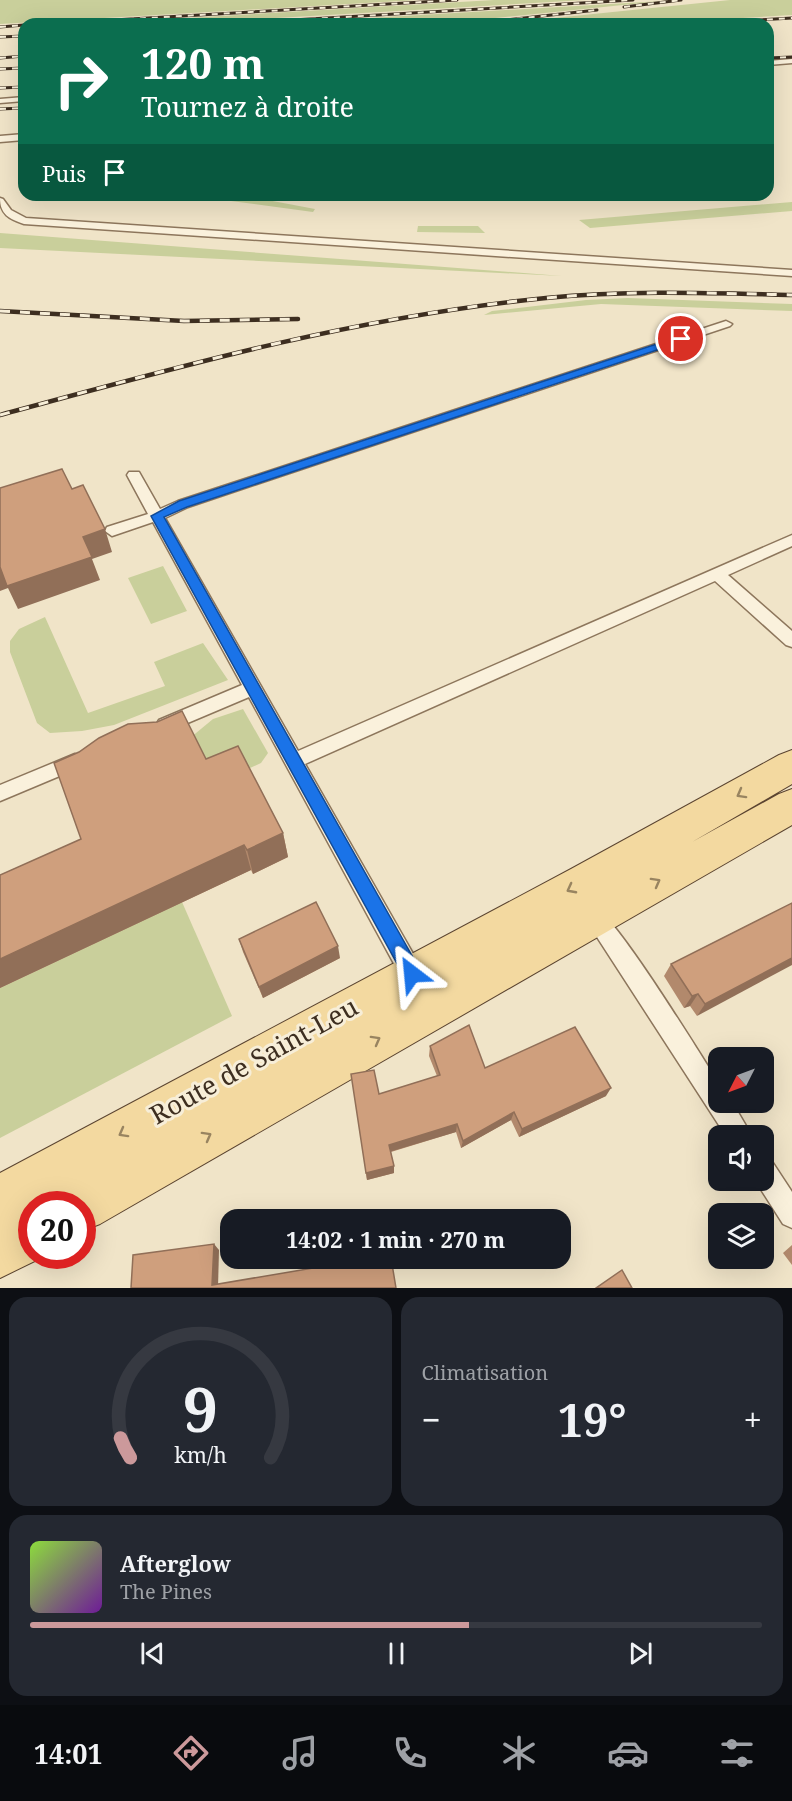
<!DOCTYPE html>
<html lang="fr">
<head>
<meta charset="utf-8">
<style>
  :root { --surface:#171b24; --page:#242831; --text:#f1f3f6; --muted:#9ea1a6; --line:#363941; --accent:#cc999b }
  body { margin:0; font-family:"Noto Serif",serif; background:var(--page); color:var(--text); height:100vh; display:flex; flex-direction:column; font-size:22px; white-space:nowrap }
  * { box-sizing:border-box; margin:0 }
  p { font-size:20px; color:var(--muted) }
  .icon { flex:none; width:33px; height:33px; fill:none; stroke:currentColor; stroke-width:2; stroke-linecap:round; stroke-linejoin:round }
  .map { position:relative; height:1288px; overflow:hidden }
  .drawer { display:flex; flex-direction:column; gap:9px; padding:9px; background:#0d0f14; flex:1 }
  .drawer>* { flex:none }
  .banner { position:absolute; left:18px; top:18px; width:756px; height:183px; border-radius:18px; box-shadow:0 6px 24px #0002; background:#0b6e4f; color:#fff; overflow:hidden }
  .needle { width:39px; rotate:228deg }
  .fabs { position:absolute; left:708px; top:1047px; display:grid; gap:12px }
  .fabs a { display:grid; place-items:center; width:66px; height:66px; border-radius:12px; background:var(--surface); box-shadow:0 6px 24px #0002; font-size:30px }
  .speed { position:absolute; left:18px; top:1191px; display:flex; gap:12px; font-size:30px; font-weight:700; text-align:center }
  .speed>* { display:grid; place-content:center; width:78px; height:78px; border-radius:50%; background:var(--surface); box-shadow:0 6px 24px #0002; line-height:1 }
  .speed .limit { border:9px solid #d22; background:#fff; color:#111 }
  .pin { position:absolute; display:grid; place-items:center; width:51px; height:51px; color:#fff; margin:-26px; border:3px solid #fff; border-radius:50%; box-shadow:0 2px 6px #0007 }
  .me { position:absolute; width:66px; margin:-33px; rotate:331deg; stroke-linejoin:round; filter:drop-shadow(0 0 4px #0008) }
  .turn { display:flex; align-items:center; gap:21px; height:126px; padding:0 24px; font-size:27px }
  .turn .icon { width:78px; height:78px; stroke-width:2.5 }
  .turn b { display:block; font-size:42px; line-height:51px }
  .then { display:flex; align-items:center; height:57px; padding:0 24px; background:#0003; gap:12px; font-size:22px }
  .big { font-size:45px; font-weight:700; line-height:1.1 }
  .drawer .widget { flex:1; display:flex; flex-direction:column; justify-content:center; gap:9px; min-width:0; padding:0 21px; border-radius:18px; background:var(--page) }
  .drawer .dial { align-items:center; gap:0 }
  .dial svg { height:156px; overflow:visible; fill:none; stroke:var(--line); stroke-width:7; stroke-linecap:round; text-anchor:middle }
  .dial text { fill:var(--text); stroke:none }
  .song { display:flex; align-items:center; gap:18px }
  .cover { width:72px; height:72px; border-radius:9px; background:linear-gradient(135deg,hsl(90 70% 55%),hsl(280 70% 35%)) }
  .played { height:6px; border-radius:3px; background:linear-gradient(90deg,var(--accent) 60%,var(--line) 60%) }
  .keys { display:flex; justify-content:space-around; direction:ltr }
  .heat { display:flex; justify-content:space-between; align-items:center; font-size:33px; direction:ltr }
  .drawer .tiles { flex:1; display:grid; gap:9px; grid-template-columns:1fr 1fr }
  .widget:last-child { grid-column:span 2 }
  .trip { position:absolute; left:220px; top:1209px; width:351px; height:60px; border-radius:18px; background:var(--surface); box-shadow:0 6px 24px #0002; font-weight:700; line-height:60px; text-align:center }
  .tabs { display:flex; height:96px; justify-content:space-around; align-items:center; background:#090b0e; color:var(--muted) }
  .tabs .icon { width:42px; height:42px }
  .tabs .active { color:var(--accent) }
  .tabs b { font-size:27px; color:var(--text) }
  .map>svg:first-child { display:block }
  .green { fill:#c9cf9b }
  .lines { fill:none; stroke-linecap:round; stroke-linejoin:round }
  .lane-casing { stroke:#8d765c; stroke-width:3 }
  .primary-casing { stroke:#5b4430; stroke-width:2 }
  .lane { fill:#faf1dc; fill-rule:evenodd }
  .primary { fill:#f3d9a0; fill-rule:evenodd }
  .rail-far1-casing { stroke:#3d2e20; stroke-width:3 }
  .rail-casing { stroke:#3d2e20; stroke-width:4.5 }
  .rail-far1 { stroke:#f7eed8; stroke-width:2; stroke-dasharray:6; stroke-linecap:butt }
  .rail { stroke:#f7eed8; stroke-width:3; stroke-dasharray:10; stroke-linecap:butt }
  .wall { fill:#b2896c }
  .shaded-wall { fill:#916f58 }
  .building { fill:#cf9f7d; stroke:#916f58; stroke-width:1.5 }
  .oneway { stroke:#988460 }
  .route { fill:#1a73e8; stroke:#114b97; stroke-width:1.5 }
  .labels { text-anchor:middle; stroke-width:6; stroke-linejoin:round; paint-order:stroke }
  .near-street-label { font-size:26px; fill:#3d2e20; stroke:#f7eed8 }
</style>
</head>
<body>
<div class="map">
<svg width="792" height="1288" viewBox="0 0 792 1288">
  <rect width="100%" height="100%" fill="#f0e4c8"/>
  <g class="green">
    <path d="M0 0H418L0 24Z"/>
    <path d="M494 0H585L174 24H86Z"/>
    <path d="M730 0H792V15L641 24H497Z"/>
    <path d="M662 1 436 24H267Z"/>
    <path d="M235 195H241L315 209 313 212 231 201Z"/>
    <path d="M792 202V211L590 228 579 220Z"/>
    <path d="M418 226H478L485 233 417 232Z"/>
    <path d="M0 233 562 276 0 248Z"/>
    <path d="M628 298 792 304V311L601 304 484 315 492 311 586 300Z"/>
    <path d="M163 566 187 611 151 624 128 578Z"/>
    <path d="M45 617 88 713 165 686 154 662 203 643 228 680 114 725 82 731 50 733 37 723 10 652V641L19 629Z"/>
    <path d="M243 709 268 753 261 763 213 785 190 738 213 719Z"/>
    <path d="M182 902 232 1016 0 1138V988Z"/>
  </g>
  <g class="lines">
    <g class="lane-casing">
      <g id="lane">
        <path d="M792 59V63L768 65V61Z"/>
        <path d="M24 97V101L0 103V99Z"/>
        <path d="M24 134V140L0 142V136Z"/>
        <path d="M0 198 3 199 11 210 26 218 792 270V276L24 224C9 219 0 214 0 198Z"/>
        <path d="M726 321 732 324 730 326 188 507 165 518 298 751 792 535V546L728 575 792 631V647L786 645 715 581 305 764 420 966 423 974 420 982 412 985 404 982 249 697 171 730 165 732 159 730 156 725 159 720 242 685 153 522 112 536 105 531 107 527 148 514 127 475 129 472H139L160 509 178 501Z"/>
        <path d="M75 754 81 757 84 762 81 767 0 801V785Z"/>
        <path d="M594 907C615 915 700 1054 718 1082V1102H732L752 1136H726L584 917 587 910Z"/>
        <path d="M764 1160 773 1163 792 1192V1228L783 1224 755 1180H764Z"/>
      </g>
    </g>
    <g class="primary-casing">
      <path id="primary" d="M792 750V784L692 842 779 794 792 789V825L100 1224 82 1231V1204H57L62 1193 42 1204H32V1256H45L0 1278V1173L571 869 779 755Z"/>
    </g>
    <use href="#lane" class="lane"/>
    <use href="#primary" class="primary"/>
    <g class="rail-far1-casing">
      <g id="rail-far1">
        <path d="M624 7 681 0"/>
        <path d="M44 24 457 0"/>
        <path d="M226 24 633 0"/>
        <path d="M469 24 597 10"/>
        <path d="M695 24 792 18"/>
        <path d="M0 27 24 25"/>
        <path d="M0 37 24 36"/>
        <path d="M0 58 24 56"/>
        <path d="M768 58 792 57"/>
        <path d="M0 69 24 68"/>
        <path d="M0 88 24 87"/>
        <path d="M0 109 24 108"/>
      </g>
    </g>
    <g class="rail-casing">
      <g id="rail">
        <path d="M0 311 184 321 298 319"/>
        <path d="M0 415C180 366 360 316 546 298 628 290 710 293 792 295"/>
      </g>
    </g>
    <use href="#rail-far1" class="rail-far1"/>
    <use href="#rail" class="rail"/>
  </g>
  <g class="wall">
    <path d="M206 759 283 833 288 857 253 874 251 870 0 988V875L81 839Z"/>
    <path d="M792 903 697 1016 690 1006 684 1008 664 976 671 964Z"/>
    <path d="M239 939 340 958 263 998 243 952Z"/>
    <path d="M430 1046 485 1068 606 1096 519 1137 511 1120 461 1148 456 1132 391 1152 394 1166V1173L367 1180 351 1074 379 1094 437 1076 429 1056Z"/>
    <path d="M792 1245V1265L783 1253Z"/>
  </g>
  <g class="shaded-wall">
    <path d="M105 529 112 552 92 559 100 580 18 609 8 588 0 591V566Z"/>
    <path d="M283 833 288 857 253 874 247 850Z"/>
    <path d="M244 845 251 870 0 988V959Z"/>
    <path d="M338 946 340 958 263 998 259 987Z"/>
    <path d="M792 958V965L697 1016 705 1004Z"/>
    <path d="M698 994 690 1006 684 1008 692 996Z"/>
    <path d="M611 1088 606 1096 519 1137 522 1129Z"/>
    <path d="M514 1112 511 1120 461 1148 463 1141Z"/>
    <path d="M457 1124 456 1132 389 1152V1145Z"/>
    <path d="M394 1166V1173L367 1180 366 1173Z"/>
    <path d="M214 1244 219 1250 218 1288 212 1285Z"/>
  </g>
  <g class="building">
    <path d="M62 469 72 489 83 485 105 529 83 537 92 557 7 586 0 567V488Z"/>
    <path d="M182 711 206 759 238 746 283 833 247 850 244 845 0 959V875L81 839 54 763 79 752 99 738 128 724 157 722Z"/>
    <path d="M316 902 338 946 259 987 239 939Z"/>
    <path d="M792 903V958L705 1004 698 994 692 996 671 964Z"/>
    <path d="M469 1025 485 1068 575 1027 611 1088 522 1129 514 1112 463 1141 457 1124 389 1145 394 1166 366 1173 351 1074 374 1070 379 1094 440 1075 430 1046Z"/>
    <path d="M214 1244 212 1285 355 1261 354 1258H391L396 1288H131L133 1255Z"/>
    <path d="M622 1270 632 1288H596Z"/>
  </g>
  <defs><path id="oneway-chevron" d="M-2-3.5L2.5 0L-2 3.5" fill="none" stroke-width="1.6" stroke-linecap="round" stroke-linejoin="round" transform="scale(1.5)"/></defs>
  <g class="oneway">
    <use href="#oneway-chevron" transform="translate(741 794) rotate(151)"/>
    <use href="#oneway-chevron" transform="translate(656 882) rotate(-29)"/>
    <use href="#oneway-chevron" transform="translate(571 889) rotate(152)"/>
    <use href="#oneway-chevron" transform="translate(376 1040) rotate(-29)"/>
    <use href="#oneway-chevron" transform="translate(123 1133) rotate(151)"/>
    <use href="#oneway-chevron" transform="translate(207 1136) rotate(-29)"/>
  </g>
  <path class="route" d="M681 336 686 339 684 341 187 507 164 517 419 968 421 974 419 980 412 983 406 980 151 516 179 501Z"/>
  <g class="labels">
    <g class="near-street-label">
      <text transform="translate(254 1061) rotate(-29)" y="9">Route de Saint-Leu</text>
    </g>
  </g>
</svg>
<div class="fabs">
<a><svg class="needle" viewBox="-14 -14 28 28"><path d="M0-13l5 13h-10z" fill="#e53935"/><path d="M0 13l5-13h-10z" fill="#9ea1a6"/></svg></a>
<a><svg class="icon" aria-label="sound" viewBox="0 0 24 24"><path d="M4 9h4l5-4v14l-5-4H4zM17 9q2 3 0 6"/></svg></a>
<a><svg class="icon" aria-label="layers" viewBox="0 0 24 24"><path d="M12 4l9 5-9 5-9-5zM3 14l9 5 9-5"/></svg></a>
</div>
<div class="speed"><div class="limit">20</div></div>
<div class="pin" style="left:681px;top:339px;background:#d93025"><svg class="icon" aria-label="arrive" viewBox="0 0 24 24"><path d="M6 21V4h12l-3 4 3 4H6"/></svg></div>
<svg class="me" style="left:412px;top:974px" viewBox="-20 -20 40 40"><path d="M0-17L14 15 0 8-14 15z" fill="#1a73e8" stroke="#fff" stroke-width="4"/></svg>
<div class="trip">14:02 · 1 min · 270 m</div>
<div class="banner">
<div class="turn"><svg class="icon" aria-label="right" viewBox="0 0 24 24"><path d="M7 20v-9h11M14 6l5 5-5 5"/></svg><div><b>120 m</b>Tournez à droite</div></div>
<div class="then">Puis<svg class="icon" aria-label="arrive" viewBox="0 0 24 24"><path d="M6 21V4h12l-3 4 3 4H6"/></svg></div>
</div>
</div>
<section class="drawer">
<div class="tiles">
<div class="widget dial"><svg viewBox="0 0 100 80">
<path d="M14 69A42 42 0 1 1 86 69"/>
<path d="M14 69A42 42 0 0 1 9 59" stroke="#cc999b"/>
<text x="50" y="56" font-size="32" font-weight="700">9</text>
<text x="50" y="72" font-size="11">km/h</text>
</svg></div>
<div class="widget"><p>Climatisation</p>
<div class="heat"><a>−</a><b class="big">19°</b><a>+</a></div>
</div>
<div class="widget">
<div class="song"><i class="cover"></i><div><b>Afterglow</b><p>The Pines</p></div></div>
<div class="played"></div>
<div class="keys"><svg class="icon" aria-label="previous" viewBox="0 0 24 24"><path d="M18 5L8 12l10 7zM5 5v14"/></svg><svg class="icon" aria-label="pause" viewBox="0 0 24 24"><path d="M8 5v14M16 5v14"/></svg><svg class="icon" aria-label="next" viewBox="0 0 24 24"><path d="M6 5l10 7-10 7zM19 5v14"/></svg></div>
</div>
</div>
</section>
<nav class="tabs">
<b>14:01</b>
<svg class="icon active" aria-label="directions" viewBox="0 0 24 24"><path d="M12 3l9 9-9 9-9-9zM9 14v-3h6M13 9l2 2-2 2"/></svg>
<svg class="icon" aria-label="music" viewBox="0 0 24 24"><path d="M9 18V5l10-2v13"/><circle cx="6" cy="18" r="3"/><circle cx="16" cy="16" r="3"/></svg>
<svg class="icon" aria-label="phone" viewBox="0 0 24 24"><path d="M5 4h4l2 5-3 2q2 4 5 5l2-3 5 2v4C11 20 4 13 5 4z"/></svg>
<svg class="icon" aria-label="climate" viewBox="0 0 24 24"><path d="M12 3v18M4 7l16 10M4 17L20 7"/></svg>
<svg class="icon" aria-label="car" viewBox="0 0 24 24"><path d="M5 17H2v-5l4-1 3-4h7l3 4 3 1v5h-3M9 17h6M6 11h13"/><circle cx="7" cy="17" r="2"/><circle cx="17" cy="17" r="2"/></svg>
<svg class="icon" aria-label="filters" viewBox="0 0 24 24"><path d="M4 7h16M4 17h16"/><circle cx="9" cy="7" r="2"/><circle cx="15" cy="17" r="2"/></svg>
</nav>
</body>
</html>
